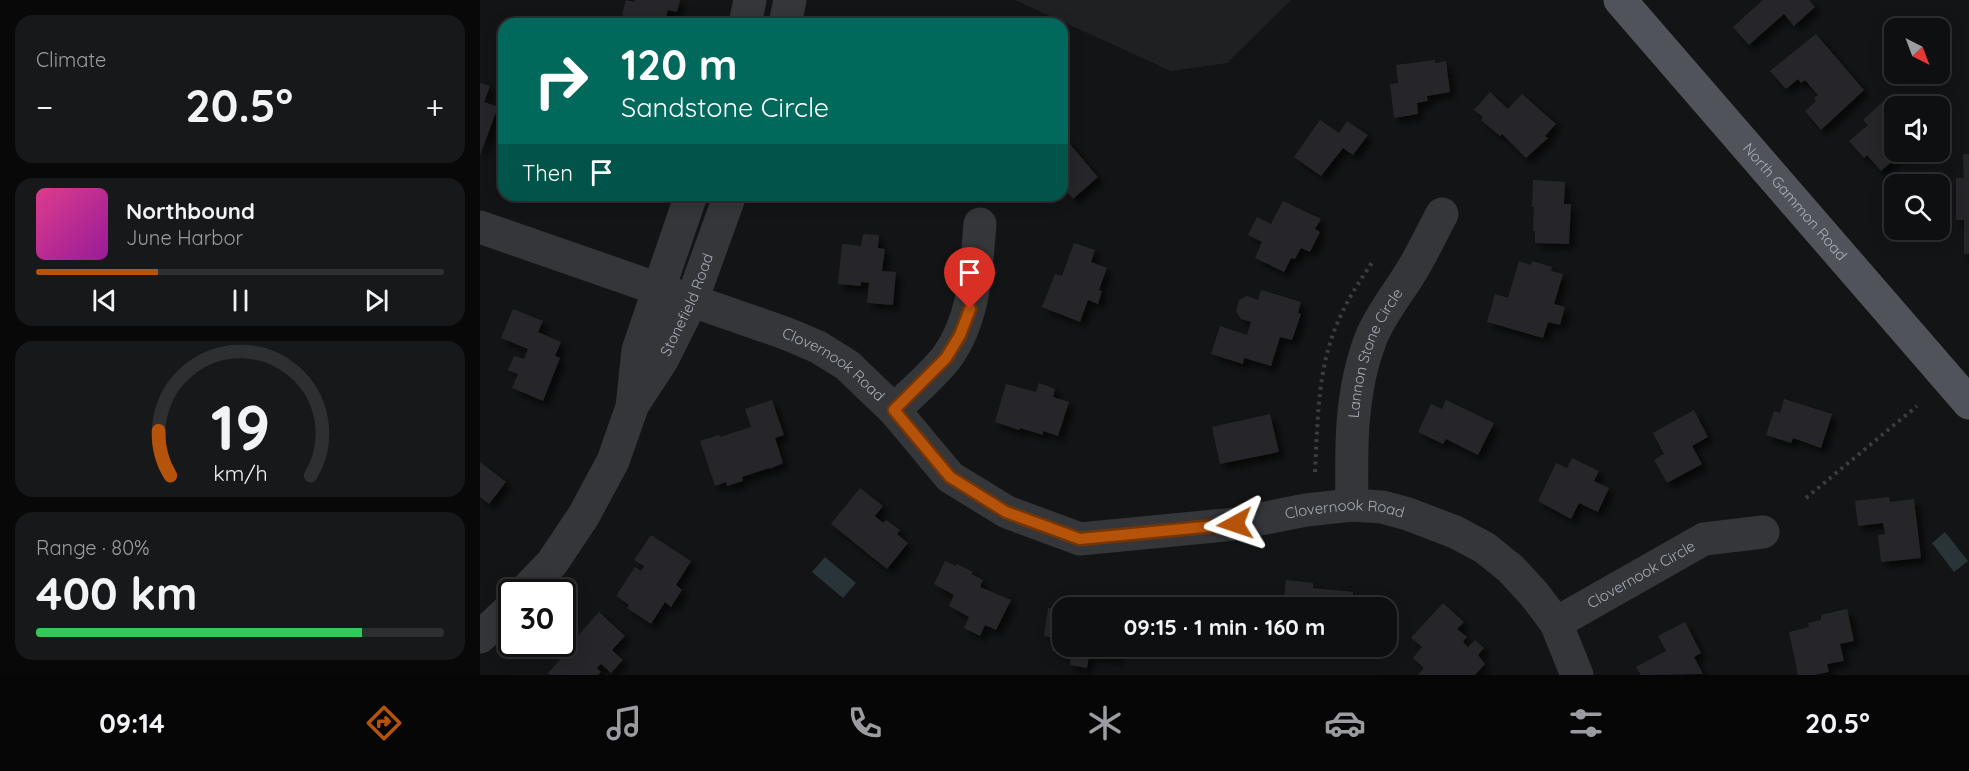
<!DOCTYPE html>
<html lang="en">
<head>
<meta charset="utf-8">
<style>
  :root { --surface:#0e0f10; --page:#171819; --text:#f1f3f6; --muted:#9b9c9f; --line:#2e2f30; --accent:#b45309 }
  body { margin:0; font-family:Quicksand,sans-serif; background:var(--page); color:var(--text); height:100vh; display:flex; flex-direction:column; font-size:22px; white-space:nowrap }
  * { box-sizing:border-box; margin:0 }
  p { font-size:20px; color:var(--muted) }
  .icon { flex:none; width:33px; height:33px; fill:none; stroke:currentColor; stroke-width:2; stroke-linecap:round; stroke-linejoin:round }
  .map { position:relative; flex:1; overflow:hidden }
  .sheet { display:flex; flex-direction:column; gap:15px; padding:15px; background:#080809; width:480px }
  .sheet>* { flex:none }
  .banner { position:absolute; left:18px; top:18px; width:570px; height:183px; border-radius:18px; box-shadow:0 3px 15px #0003,0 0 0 2px var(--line); background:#00695c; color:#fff; overflow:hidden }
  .needle { width:39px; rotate:138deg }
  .tools { position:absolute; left:1404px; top:18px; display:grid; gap:12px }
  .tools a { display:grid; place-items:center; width:66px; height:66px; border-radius:12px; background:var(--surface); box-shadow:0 3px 15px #0003,0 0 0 2px var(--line); font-size:30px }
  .speed { position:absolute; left:18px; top:579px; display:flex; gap:12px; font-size:30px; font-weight:700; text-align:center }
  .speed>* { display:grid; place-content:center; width:78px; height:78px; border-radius:50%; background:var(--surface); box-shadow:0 3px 15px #0003,0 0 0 2px var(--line); line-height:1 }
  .speed .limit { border:3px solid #111; border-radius:9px; background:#fff; color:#111 }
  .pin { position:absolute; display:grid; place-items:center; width:51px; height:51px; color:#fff; margin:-62px -26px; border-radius:50% 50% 50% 0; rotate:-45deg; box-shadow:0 0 6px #0007 }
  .pin .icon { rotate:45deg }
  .me { position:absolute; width:66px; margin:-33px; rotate:265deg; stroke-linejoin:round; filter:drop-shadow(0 0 4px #0008) }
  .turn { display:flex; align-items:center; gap:21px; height:126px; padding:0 24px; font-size:27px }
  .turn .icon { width:78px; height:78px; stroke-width:2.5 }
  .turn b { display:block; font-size:42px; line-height:51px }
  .then { display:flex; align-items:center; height:57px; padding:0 24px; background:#0003; gap:12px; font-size:22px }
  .big { font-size:45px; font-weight:800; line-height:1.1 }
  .sheet .widget { flex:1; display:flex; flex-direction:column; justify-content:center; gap:9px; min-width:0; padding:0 21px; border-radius:18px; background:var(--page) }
  .sheet .dial { align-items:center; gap:0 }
  .dial svg { height:156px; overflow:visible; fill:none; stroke:var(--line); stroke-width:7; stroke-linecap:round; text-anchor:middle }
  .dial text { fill:var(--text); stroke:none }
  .song { display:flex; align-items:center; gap:18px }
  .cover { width:72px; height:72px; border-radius:9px; background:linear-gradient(135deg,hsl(330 70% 55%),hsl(300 70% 35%)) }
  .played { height:6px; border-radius:3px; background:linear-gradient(90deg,var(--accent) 30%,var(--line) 30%) }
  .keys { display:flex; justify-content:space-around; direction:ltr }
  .heat { display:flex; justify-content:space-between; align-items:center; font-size:33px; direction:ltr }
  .charge { height:9px; border-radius:4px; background:linear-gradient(90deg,#34c759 80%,var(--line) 0) }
  .trip { position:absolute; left:572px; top:597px; width:345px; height:60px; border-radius:18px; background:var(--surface); box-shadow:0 3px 15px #0003,0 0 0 2px var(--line); font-weight:800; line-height:60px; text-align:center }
  .tab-bar { display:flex; height:96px; justify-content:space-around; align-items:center; background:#060606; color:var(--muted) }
  .tab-bar .icon { width:42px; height:42px }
  .tab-bar .selected { color:var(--accent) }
  .tab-bar b { font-size:27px; color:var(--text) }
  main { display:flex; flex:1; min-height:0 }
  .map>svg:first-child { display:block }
  .built { fill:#1f2022 }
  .water { fill:#293439 }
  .building { fill:#262729; filter:url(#shadow) }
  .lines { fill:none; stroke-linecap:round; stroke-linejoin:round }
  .path { stroke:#3a3d41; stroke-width:4; stroke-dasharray:3 4.5; stroke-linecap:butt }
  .minor { stroke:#34363a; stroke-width:33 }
  .major { stroke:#505359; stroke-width:33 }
  .route-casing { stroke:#753606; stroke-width:15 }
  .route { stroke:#b45309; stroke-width:10 }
  .labels { text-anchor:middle; stroke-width:6; stroke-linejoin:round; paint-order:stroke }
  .street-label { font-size:15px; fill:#a5acb6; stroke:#0e0f10 }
</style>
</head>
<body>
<main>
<section class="sheet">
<div class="widget"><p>Climate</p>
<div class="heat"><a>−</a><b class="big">20.5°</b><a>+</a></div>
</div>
<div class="widget">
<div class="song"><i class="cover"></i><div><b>Northbound</b><p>June Harbor</p></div></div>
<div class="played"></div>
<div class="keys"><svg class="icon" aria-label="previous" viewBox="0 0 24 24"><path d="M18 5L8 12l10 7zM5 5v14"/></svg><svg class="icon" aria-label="pause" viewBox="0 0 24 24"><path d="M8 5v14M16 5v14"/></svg><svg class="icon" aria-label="next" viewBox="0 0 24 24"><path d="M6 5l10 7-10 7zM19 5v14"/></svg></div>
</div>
<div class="widget dial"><svg viewBox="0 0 100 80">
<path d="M14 69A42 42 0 1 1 86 69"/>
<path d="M14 69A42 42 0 0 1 8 46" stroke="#b45309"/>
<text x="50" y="56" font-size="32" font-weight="700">19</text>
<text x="50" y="72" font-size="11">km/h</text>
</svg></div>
<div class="widget"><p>Range · 80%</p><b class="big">400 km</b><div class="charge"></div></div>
</section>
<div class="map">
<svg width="1489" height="675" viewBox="0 0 1489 675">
  <defs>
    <filter id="shadow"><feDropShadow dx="5.5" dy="5.5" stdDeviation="3" flood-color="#0009"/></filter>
  </defs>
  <rect width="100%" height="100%" fill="#131415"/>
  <path class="built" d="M535 0H811L747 63 691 71Z"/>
  <g class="water">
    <path d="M1465 532 1488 561 1474 572 1452 543Z"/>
    <path d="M345 557 376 583 363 598 332 572Z"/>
  </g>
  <g class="building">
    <path d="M146 0 155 2V0H200L197 12 188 10 185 20 182 19 181 24H149L151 18 142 15Z"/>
    <path d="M1283 0H1329L1335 7 1314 26 1304 14 1269 45 1253 27Z"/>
    <path d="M1336 34 1384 90 1341 130 1325 111 1336 101 1334 98 1338 95 1325 80 1321 83 1318 79 1306 89 1290 71Z"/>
    <path d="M955 60V63L966 61 970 92 947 96 948 101 937 103 938 114 914 118 910 84 918 83 916 65Z"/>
    <path d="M0 83 10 86 4 102 18 107 0 155Z"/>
    <path d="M1010 92 1028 109 1042 94 1076 124 1065 136 1068 138 1046 158 1022 134 1020 136 1001 120 1003 117 994 110Z"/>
    <path d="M1407 98 1414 107V152H1433L1424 160 1419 155 1401 171 1387 155 1384 158 1369 141 1388 125 1383 120Z"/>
    <path d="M840 120 859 133 867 121 888 135 873 155 863 148 841 176 814 157Z"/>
    <path d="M582 135 618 177 593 199 582 186Z"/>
    <path d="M1483 154H1489V254H1484V220H1476V178H1484Z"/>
    <path d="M1053 180 1085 182 1084 204H1091L1089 244 1055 243V231H1053L1054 207H1052Z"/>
    <path d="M803 201 841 219 835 229 840 232 830 252 821 248 815 259 811 258 804 272 775 258 782 242 768 235 777 217 791 224Z"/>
    <path d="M383 234 399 235 398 248 405 249 402 271 416 272 413 305 387 303 389 283 381 282V286L358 284 362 244 381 246Z"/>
    <path d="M594 243 615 250 611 262 627 268 619 290 622 291 618 304 608 300 600 322 562 307 575 274 582 276Z"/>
    <path d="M1039 261 1051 265 1052 261 1072 267 1071 271 1083 274 1074 304 1085 307 1080 325 1068 322 1063 338 1007 322 1015 294 1028 298Z"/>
    <path d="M781 290 821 302 818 313 821 314 812 340 800 337 791 366 764 358 763 364 731 354 740 326 767 335 771 322 761 319 756 311 759 300 767 296 778 300Z"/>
    <path d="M33 309 63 321 58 332 81 342 75 356 80 358 63 401 32 388 38 374 28 370 34 356 44 359 48 349 21 338Z"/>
    <path d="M559 383 575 389 573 397 589 402 578 436 563 431V435L540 428 539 430 515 422 526 384 556 392Z"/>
    <path d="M1304 399 1352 414 1341 448 1313 438 1311 443 1286 435 1294 411 1300 413Z"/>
    <path d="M292 400 304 435 295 438 303 463 290 469 289 468 262 477 263 481 247 486 246 482 235 486 220 441 239 435 240 437 271 427 265 409Z"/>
    <path d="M966 400 1014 423 998 455 966 439 963 444 938 432 951 404 962 409Z"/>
    <path d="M1214 410 1228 437 1212 446 1222 464 1187 483 1174 460 1184 454 1173 433Z"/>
    <path d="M790 414 799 452 740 464 732 427Z"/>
    <path d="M1092 458 1119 471 1114 481 1129 488 1118 512 1099 503 1091 519 1058 501 1076 463 1087 468Z"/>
    <path d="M0 462 26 482 9 504 0 497Z"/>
    <path d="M380 488 403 506 395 516 403 523 406 520 420 530 417 534 428 543 407 569 351 524Z"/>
    <path d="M1409 497 1410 502 1434 499 1441 558 1401 562 1398 535 1405 534 1403 523 1378 526 1375 501Z"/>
    <path d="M171 535 211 561 196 585 202 590 191 607 185 602 171 624 147 608 149 605 136 596 155 567 161 571 164 566 154 560Z"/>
    <path d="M465 561 476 566 477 564 493 572 491 574 503 580 500 587 531 600 516 630 505 625 500 636 484 628 489 617 469 606 474 595 454 584Z"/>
    <path d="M806 580 833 583V588L873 592V599L896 602V608H803Z"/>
    <path d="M963 603 984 622 977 629 987 637 983 642 988 647 995 640 1004 648 998 655 1005 664 995 675H938L944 668 933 658 942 647 931 638Z"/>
    <path d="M579 607 582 608V646H639L637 659 609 655 607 668 590 665 591 654 572 651 574 638 564 636 568 608 579 609Z"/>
    <path d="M1367 609 1374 641 1360 644 1364 661 1347 664 1349 672 1334 675H1318L1309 632 1329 627 1328 623 1341 620V615Z"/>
    <path d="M119 612 145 636 132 650 143 660 131 673 121 664 117 668 121 672 118 675H70L68 673 89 650 87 648Z"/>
    <path d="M1205 622 1221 653 1214 657 1223 674 1161 675 1156 667 1186 651 1178 636Z"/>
  </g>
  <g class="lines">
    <g class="path">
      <path d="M835 472C838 418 837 363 862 313 870 295 882 278 893 261"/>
      <path d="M1326 498 1437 406"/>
    </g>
    <g class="minor">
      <path d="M265 24 270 0"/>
      <path d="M305 24 310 0"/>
      <path id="s1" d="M0 227 305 333 338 347 367 365 414 410 470 477 527 512 600 539 755 524 826 510 872 505 902 507 928 514 975 532 1005 548 1031 569 1054 594 1076 623 1097 675"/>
      <path id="s2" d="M154 403 182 360 212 300 250 195"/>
      <path d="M414 410C432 393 452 376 467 357 495 318 496 270 500 224"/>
      <path id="s3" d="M872 505C871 448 870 392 891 338 901 314 916 296 929 275 942 255 951 234 962 214"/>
      <path d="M44 592 72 563 104 515 133 461 152 407 158 350 211 195"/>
      <path id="s4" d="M1076 623 1224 539 1283 532"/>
      <path d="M0 637 32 607"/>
    </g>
    <path class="major" id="s5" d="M1140 0 1489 403"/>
  </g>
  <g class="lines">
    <g class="route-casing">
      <path id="route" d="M490 309 480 335 466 358 414 410 470 477 526 512 600 539 755 524"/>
    </g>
    <use href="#route" class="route"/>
  </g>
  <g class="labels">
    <g class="street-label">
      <text dy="5" stroke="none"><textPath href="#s5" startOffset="267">North Gammon Road</textPath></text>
      <text dy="5" stroke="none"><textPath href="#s2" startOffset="112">Stonefield Road</textPath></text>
      <text dy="5" stroke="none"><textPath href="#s3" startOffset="156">Lannon Stone Circle</textPath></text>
      <text dy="5" stroke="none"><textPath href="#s1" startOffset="381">Clovernook Road</textPath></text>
      <text dy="5" stroke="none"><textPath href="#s1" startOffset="957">Clovernook Road</textPath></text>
      <text dy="5" stroke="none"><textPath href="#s4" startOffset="98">Clovernook Circle</textPath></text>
    </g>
  </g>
</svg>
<div class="tools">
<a><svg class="needle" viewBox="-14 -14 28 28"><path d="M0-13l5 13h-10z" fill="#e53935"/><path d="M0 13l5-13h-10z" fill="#9b9c9f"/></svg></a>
<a><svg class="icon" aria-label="sound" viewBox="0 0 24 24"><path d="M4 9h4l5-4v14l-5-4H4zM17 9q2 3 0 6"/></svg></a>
<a><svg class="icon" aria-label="search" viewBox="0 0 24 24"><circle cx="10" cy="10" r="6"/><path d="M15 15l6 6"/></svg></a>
</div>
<div class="speed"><div class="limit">30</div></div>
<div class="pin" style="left:490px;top:309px;background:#d93025"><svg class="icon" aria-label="arrive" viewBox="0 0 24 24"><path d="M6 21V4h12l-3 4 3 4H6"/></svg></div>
<svg class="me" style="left:755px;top:524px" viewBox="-20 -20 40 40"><path d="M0-17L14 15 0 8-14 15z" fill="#b45309" stroke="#fff" stroke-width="4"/></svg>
<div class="trip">09:15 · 1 min · 160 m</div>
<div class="banner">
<div class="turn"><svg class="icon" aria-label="right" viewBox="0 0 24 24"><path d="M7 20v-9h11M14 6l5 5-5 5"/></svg><div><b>120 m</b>Sandstone Circle</div></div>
<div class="then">Then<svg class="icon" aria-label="arrive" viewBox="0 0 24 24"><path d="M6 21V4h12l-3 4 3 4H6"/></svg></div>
</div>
</div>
</main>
<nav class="tab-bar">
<b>09:14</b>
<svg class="icon selected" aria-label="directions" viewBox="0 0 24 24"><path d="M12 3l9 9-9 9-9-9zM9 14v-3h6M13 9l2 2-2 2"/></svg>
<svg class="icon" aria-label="music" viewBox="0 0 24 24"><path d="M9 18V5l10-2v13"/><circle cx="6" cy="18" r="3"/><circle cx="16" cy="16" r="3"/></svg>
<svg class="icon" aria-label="phone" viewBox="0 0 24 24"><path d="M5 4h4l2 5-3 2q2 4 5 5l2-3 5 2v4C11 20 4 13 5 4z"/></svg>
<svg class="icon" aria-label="climate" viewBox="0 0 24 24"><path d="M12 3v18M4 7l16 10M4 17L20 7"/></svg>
<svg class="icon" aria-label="car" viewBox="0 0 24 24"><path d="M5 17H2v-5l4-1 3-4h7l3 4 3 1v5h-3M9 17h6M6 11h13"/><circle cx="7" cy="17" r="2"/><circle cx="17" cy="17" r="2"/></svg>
<svg class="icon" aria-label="filters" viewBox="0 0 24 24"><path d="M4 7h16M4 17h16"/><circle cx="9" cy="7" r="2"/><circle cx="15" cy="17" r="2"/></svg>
<b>20.5°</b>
</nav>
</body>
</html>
